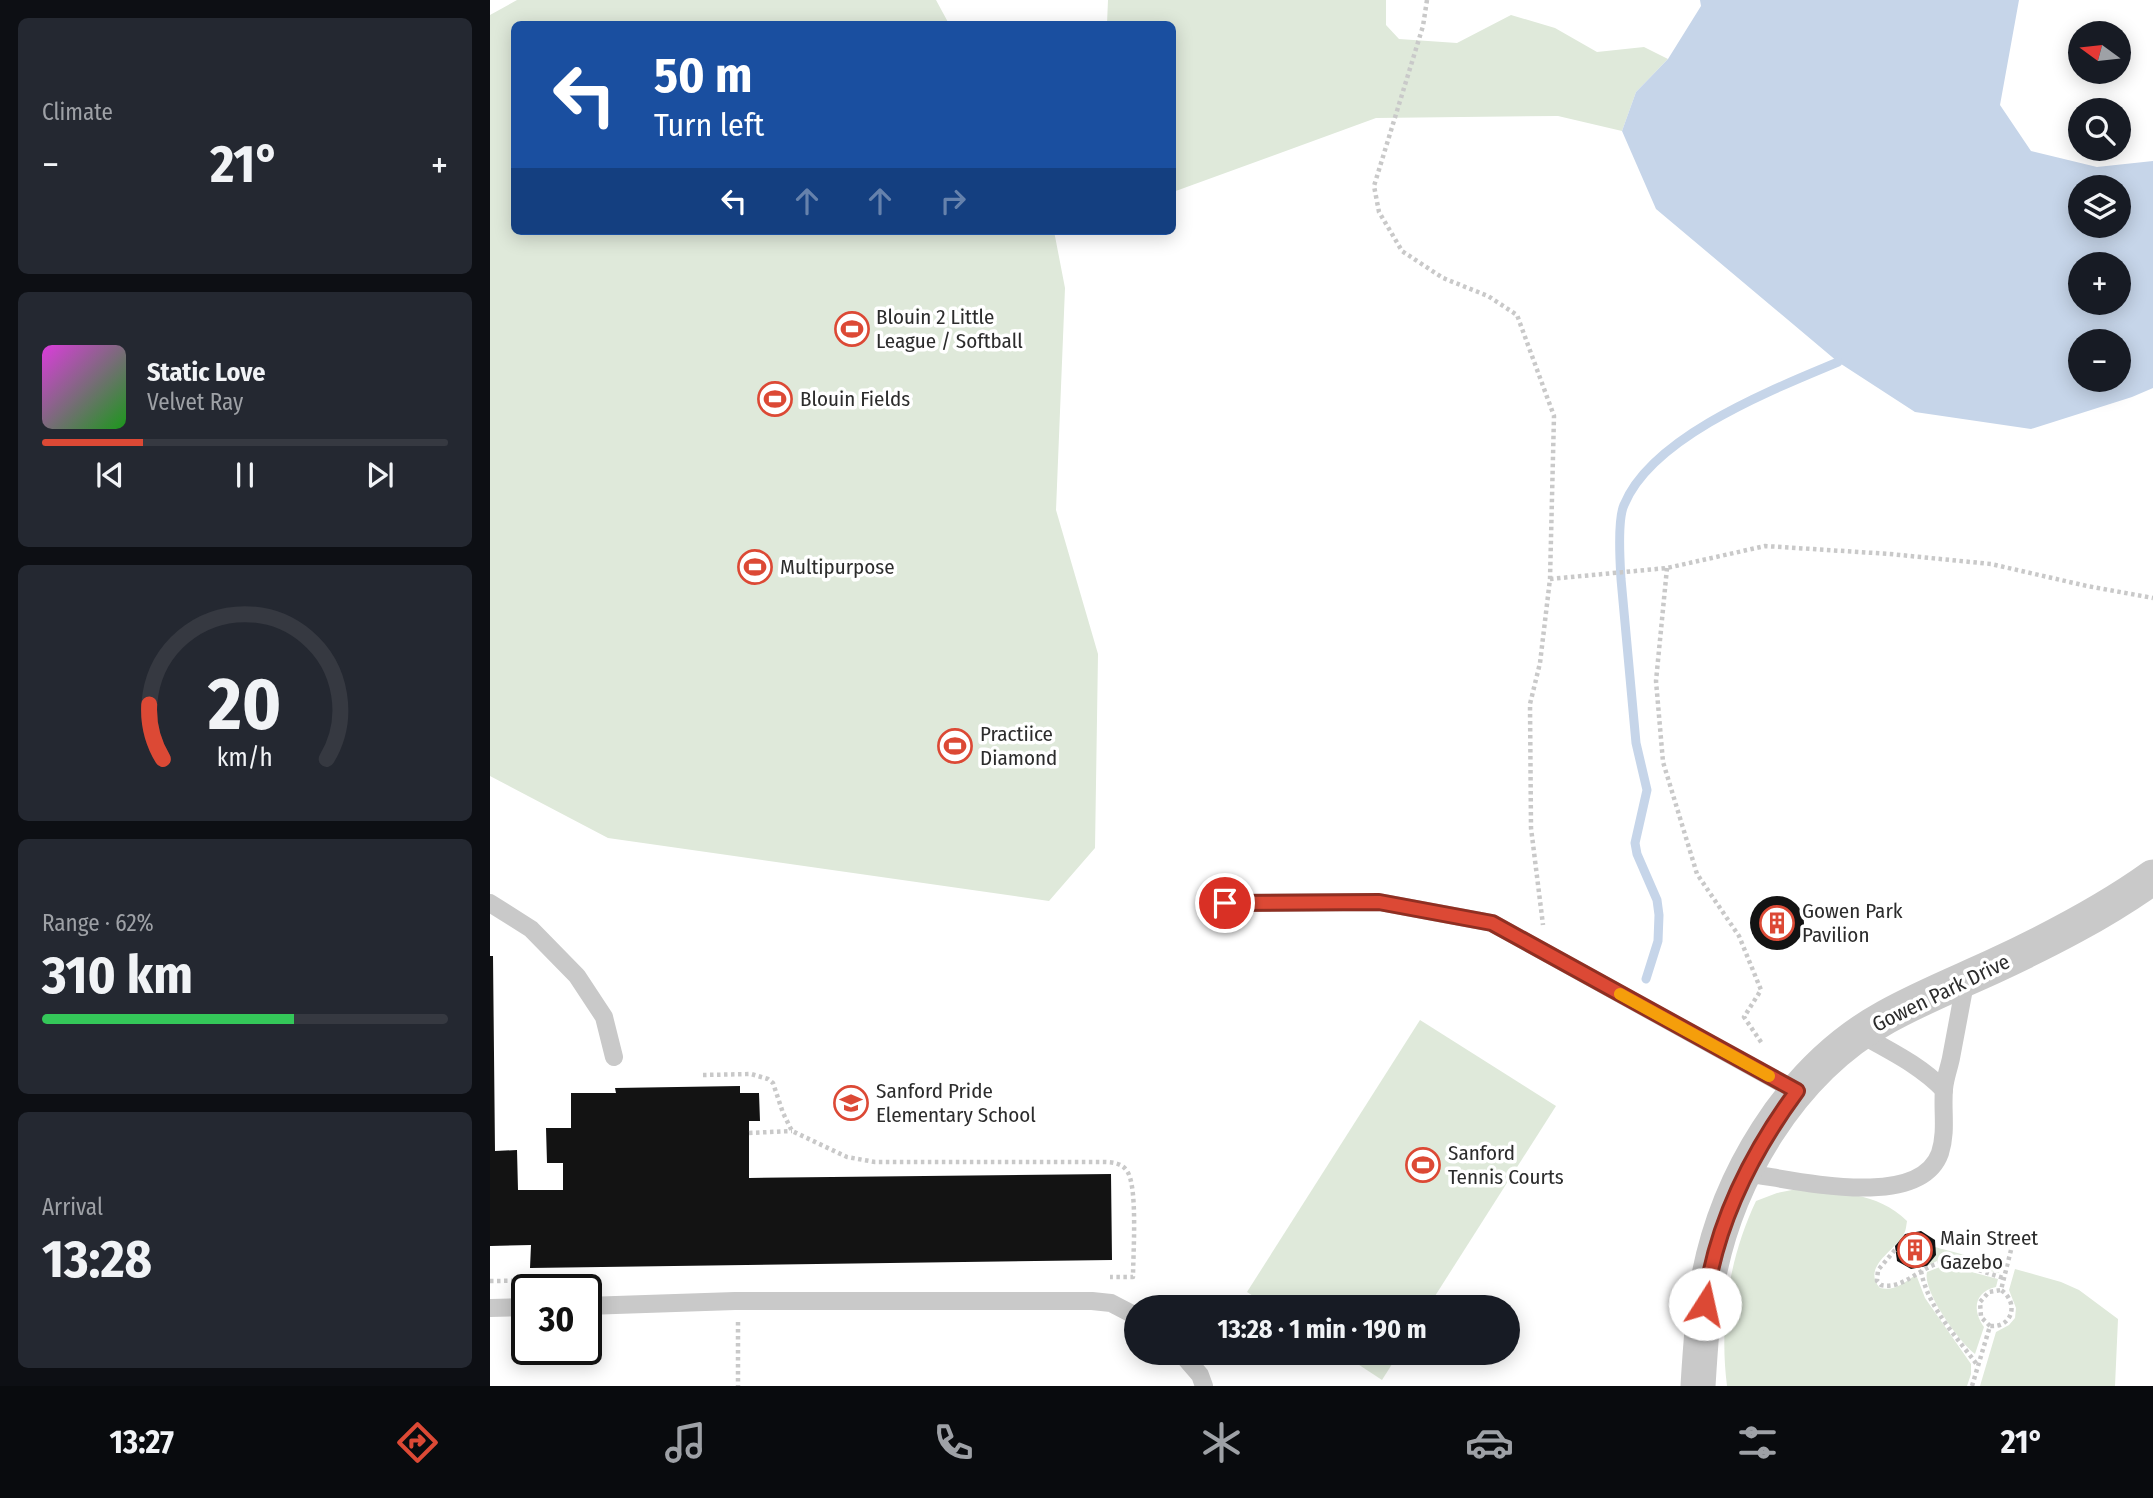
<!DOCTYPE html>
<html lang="en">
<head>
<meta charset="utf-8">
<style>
  :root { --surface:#171b24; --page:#242831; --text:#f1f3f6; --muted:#9ea1a6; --line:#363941; --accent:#dc4935 }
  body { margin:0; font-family:"Fira Sans Condensed",sans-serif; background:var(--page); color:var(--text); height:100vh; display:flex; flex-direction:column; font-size:26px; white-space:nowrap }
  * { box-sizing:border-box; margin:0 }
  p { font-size:23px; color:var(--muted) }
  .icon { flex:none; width:38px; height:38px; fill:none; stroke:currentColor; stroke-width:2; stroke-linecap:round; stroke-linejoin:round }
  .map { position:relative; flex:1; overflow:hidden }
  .drawer { display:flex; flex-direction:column; gap:18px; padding:18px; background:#0d0f14; width:490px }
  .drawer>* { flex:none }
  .banner { position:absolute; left:21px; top:21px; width:665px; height:214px; border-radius:10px; box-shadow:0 4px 18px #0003; background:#1a4fa0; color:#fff; overflow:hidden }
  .needle { width:46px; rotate:285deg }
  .tools { position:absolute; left:1578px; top:21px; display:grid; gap:14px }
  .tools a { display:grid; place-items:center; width:63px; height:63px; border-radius:50%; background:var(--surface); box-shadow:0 4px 18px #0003; font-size:35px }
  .speed { position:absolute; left:21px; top:1274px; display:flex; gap:14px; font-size:35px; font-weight:700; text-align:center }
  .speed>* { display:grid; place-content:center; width:91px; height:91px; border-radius:50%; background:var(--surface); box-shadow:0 4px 18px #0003; line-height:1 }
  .speed .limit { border:4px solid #111; border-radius:10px; background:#fff; color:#111 }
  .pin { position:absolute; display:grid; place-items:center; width:60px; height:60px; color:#fff; margin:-30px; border:4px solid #fff; border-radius:50%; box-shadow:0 2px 7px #0007 }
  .me { position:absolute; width:77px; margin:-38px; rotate:10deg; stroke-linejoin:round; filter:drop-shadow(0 0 5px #0008) }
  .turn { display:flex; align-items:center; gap:24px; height:147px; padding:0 28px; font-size:32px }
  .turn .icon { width:91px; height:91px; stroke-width:2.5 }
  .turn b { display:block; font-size:49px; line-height:60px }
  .lanes { display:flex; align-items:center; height:66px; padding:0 28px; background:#0003; justify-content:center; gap:35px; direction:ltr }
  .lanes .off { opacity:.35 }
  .big { font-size:52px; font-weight:700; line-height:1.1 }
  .drawer .widget { flex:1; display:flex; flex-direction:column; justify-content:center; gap:10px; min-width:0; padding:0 24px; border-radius:10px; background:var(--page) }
  .drawer .dial { align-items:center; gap:0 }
  .dial svg { height:182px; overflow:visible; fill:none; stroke:var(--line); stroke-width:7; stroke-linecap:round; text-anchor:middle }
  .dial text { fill:var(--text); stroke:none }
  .song { display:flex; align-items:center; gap:21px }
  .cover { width:84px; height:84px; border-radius:10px; background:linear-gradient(135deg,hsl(300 70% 55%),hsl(120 70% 35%)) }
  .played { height:7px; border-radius:4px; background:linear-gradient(90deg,var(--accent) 25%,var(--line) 25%) }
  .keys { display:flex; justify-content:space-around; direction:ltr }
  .heat { display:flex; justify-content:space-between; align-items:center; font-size:38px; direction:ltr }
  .charge { height:10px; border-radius:5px; background:linear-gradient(90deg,#34c759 62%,var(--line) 0) }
  .trip { position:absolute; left:634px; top:1295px; width:396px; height:70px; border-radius:35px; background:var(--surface); box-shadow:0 4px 18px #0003; font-weight:700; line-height:70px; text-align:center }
  .tab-bar { display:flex; height:112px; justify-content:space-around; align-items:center; background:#090b0e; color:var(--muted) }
  .tab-bar .icon { width:49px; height:49px }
  .tab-bar .on { color:var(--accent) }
  .tab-bar b { font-size:32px; color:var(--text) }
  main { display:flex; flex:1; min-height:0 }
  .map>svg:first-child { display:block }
  .green { fill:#dfe9da }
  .water { fill:#c6d5e9; fill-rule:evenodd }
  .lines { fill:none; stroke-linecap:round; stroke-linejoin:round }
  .stream { stroke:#c6d5e9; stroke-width:9 }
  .building { fill:#131313 }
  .path { stroke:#c9c9c9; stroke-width:4.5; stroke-dasharray:3.5 3.5; stroke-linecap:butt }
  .service { stroke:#c9c9c9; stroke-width:18 }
  .minor { stroke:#c9c9c9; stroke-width:35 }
  .route-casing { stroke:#8f2f22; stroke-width:18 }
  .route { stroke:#dc4935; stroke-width:12 }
  .slow { stroke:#f59e0b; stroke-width:12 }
  .labels { text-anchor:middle; stroke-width:7; stroke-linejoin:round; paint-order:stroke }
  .poi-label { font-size:21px; fill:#2c2c2c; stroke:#fff; text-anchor:start }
  .street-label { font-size:21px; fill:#2c2c2c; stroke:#fff }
</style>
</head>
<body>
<main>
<section class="drawer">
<div class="widget"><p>Climate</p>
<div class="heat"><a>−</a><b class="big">21°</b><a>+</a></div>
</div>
<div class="widget">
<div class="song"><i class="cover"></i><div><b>Static Love</b><p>Velvet Ray</p></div></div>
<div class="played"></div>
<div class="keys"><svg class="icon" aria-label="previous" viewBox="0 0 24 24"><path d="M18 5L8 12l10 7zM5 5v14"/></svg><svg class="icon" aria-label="pause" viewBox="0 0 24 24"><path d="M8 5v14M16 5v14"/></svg><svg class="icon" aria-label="next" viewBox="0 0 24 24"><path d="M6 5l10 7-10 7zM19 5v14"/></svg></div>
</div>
<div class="widget dial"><svg viewBox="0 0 100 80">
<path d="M14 69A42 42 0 1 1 86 69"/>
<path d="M14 69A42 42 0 0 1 8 45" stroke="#dc4935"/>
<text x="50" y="56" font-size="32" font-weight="700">20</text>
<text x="50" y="72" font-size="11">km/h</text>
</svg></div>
<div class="widget"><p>Range · 62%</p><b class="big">310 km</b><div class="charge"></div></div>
<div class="widget"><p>Arrival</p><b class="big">13:28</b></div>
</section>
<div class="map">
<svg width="1663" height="1386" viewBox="0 0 1663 1386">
  <rect width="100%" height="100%" fill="#fff"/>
  <g class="green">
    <path d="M27 0H446L459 24H24V231H564L575 288 566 510 608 654 605 848 559 901 118 838 0 776V15Z"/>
    <path d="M618 0H896V25L909 39 967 43 1021 15 1065 28 1107 52 1154 47 1178 59 1146 92 1132 131 1068 116 886 118 683 192 682 24H617Z"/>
    <path d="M930 1020 1066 1106 938 1307H780L757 1292Z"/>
    <path d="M1307 1189C1346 1193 1387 1191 1417 1221 1416 1227 1416 1232 1412 1237 1402 1252 1372 1268 1390 1288 1404 1291 1413 1284 1424 1276L1427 1277 1435 1298 1481 1364V1374L1477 1386H1237C1229 1323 1239 1258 1266 1201L1287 1193Z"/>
    <path d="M1445 1247 1512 1265 1509 1273 1454 1260 1447 1261 1437 1266Z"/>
    <path d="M1455 1265 1508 1279 1506 1287C1484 1292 1482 1310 1494 1327L1485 1354C1470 1343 1432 1291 1437 1272Z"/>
    <path d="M1525 1269 1571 1282 1589 1290 1628 1319 1625 1386H1490L1506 1332 1519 1325 1525 1318 1526 1308 1519 1290Z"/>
    <path d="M851 1353H909L892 1380Z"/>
  </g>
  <path class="water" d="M1210 0H1529L1510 105 1541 151 1607 167 1663 161V388L1642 397 1541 429 1425 412 1348 362 1166 209 1132 131 1146 92 1178 59 1211 6ZM1591 187H1629V226H1591ZM1591 264H1629V303H1591ZM1591 341H1629V380H1591Z"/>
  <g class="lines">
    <path class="stream" d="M1156 979 1168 941 1169 915 1167 900 1147 854 1145 843 1157 790 1146 743 1131 579C1130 562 1127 520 1134 505 1162 436 1284 389 1348 362"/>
  </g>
  <g class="building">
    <circle cx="1287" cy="923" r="27"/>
    <path d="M0 956H3L5 1151 27 1150 28 1190H73V1163H57L56 1128H81V1093H126L125 1088 250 1086V1093H269L270 1121H259V1178L621 1174 622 1260 40 1268 41 1245 0 1246Z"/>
    <path d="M1431 1231 1445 1240 1446 1255 1437 1266 1421 1269 1407 1261 1405 1246 1415 1234Z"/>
  </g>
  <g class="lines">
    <g class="path">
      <path d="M937 0 933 26 884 186 889 212 912 251 953 278 998 296 1027 315 1064 416 1060 579 1050 663 1040 704 1041 828 1053 925"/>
      <path d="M1177 568 1166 681 1173 762 1207 874 1249 936 1271 990 1254 1017 1273 1045"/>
      <path d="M1060 579 1177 568 1275 546 1400 554 1501 564 1597 586 1663 598"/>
      <path d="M213 1075 261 1074 278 1079 283 1083 293 1113 302 1131 357 1157 385 1162H612C622 1162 632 1163 637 1171 648 1186 643 1256 643 1277H620"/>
      <path d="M259 1133 302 1131"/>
      <path d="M1405 1250 1388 1270 1387 1281 1391 1285C1413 1290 1430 1267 1450 1263 1466 1260 1498 1274 1514 1278"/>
      <path d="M1431 1271C1438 1308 1467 1337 1488 1366"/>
      <path d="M0 1281 97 1280"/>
      <path d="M248 1322V1386"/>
      <path d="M1500 1326 1491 1317 1490 1302 1499 1292 1511 1290"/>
      <path d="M1482 1386 1500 1326C1523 1328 1529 1302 1511 1290L1521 1250"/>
    </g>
    <g class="service">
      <path d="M0 903 41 929 87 976 114 1017 124 1057"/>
      <path d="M735 903 889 902 1002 923 1307 1092"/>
      <path d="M1370 1034C1400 1051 1430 1065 1454 1090"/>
      <path d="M1255 1173C1302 1179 1429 1212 1450 1153 1457 1131 1452 1111 1454 1089 1455 1078 1459 1068 1461 1058 1466 1031 1471 1005 1476 978"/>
      <path d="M96 1306 245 1301H602L621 1303 646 1316"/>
      <path d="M0 1308 37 1307"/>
      <path d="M691 1353 710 1375 714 1386"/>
    </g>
    <path class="minor" d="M1208 1386C1210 1353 1212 1319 1217 1286 1235 1180 1300 1070 1396 1017 1430 998 1467 983 1502 967 1558 941 1613 913 1663 877"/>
  </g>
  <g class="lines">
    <g class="route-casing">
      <path id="route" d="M735 903 889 902 1002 923 1307 1091C1260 1155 1225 1225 1215 1304"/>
    </g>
    <use href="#route" class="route"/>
    <path class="slow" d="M1130 994 1279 1076"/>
  </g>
  <defs>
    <g id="stadium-ring" transform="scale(1.75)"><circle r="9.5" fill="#fff" stroke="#dc4935" stroke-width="1.5"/><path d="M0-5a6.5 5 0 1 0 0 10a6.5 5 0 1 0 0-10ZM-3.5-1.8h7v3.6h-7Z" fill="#dc4935"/></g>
    <g id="building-ring" transform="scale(1.75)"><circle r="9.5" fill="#fff" stroke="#dc4935" stroke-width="1.5"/><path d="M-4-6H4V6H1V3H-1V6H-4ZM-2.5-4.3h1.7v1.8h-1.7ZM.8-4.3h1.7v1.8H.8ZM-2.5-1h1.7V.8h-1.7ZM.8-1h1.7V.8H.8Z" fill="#dc4935"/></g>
    <g id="school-ring" transform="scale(1.75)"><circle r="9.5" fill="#fff" stroke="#dc4935" stroke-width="1.5"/><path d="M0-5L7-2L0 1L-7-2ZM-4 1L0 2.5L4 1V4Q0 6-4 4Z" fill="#dc4935"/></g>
  </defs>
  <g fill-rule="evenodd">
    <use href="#stadium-ring" x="362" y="329"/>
    <use href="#stadium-ring" x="285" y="399"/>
    <use href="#stadium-ring" x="265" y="567"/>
    <use href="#stadium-ring" x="465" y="746"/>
    <use href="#building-ring" x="1287" y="923"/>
    <use href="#school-ring" x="361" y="1103"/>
    <use href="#stadium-ring" x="933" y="1165"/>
    <use href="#building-ring" x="1425" y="1250"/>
  </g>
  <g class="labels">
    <g class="poi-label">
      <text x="386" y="324">Blouin 2 Little<tspan x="386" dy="24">League / Softball</tspan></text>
      <text x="310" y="406">Blouin Fields</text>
      <text x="290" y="574">Multipurpose</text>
      <text x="490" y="741">Practiice<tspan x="490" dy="24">Diamond</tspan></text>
      <text x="1312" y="918">Gowen Park<tspan x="1312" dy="24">Pavilion</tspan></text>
      <text x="386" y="1098">Sanford Pride<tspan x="386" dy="24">Elementary School</tspan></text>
      <text x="958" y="1160">Sanford<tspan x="958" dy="24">Tennis Courts</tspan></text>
      <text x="1450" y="1245">Main Street<tspan x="1450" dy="24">Gazebo</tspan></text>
    </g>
    <g class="street-label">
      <text transform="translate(1451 993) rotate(-26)" y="7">Gowen Park Drive</text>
    </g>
  </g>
</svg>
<div class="tools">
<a><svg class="needle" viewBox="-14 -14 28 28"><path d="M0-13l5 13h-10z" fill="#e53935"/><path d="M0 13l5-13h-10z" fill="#9ea1a6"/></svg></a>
<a><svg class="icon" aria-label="search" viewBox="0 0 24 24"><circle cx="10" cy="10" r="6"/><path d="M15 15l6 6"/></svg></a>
<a><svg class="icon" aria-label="layers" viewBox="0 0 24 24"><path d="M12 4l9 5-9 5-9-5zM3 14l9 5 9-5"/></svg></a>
<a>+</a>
<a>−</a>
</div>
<div class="speed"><div class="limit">30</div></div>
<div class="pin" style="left:735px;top:903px;background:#d93025"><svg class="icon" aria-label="arrive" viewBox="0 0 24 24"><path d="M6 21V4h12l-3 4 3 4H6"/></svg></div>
<svg class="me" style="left:1215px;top:1304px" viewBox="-20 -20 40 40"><circle r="19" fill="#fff"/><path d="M0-13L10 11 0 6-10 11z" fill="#dc4935"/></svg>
<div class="trip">13:28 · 1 min · 190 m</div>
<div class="banner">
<div class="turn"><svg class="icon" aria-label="left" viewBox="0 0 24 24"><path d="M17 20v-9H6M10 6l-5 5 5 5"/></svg><div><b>50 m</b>Turn left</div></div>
<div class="lanes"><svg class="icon" aria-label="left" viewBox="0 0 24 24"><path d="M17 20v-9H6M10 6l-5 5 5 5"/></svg><svg class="icon off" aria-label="ahead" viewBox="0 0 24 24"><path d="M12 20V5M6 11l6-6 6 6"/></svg><svg class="icon off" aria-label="ahead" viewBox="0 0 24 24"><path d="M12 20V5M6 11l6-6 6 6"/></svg><svg class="icon off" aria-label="right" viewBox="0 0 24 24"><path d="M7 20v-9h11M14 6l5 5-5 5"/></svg></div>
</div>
</div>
</main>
<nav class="tab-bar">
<b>13:27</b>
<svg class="icon on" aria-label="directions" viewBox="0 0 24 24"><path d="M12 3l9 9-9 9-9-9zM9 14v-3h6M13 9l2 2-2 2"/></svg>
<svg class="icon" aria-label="music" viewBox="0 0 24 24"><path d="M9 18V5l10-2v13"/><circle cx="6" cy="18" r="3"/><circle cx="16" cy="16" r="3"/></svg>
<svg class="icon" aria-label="phone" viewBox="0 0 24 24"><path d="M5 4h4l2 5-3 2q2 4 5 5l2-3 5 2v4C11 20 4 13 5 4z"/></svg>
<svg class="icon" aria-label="climate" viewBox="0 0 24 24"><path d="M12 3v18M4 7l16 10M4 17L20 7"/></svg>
<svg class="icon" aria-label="car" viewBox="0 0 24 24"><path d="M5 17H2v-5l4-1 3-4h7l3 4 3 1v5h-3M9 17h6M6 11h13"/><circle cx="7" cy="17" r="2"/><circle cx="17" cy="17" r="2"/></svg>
<svg class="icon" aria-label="filters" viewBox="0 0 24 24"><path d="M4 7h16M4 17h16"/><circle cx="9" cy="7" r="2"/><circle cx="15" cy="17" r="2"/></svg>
<b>21°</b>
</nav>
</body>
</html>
